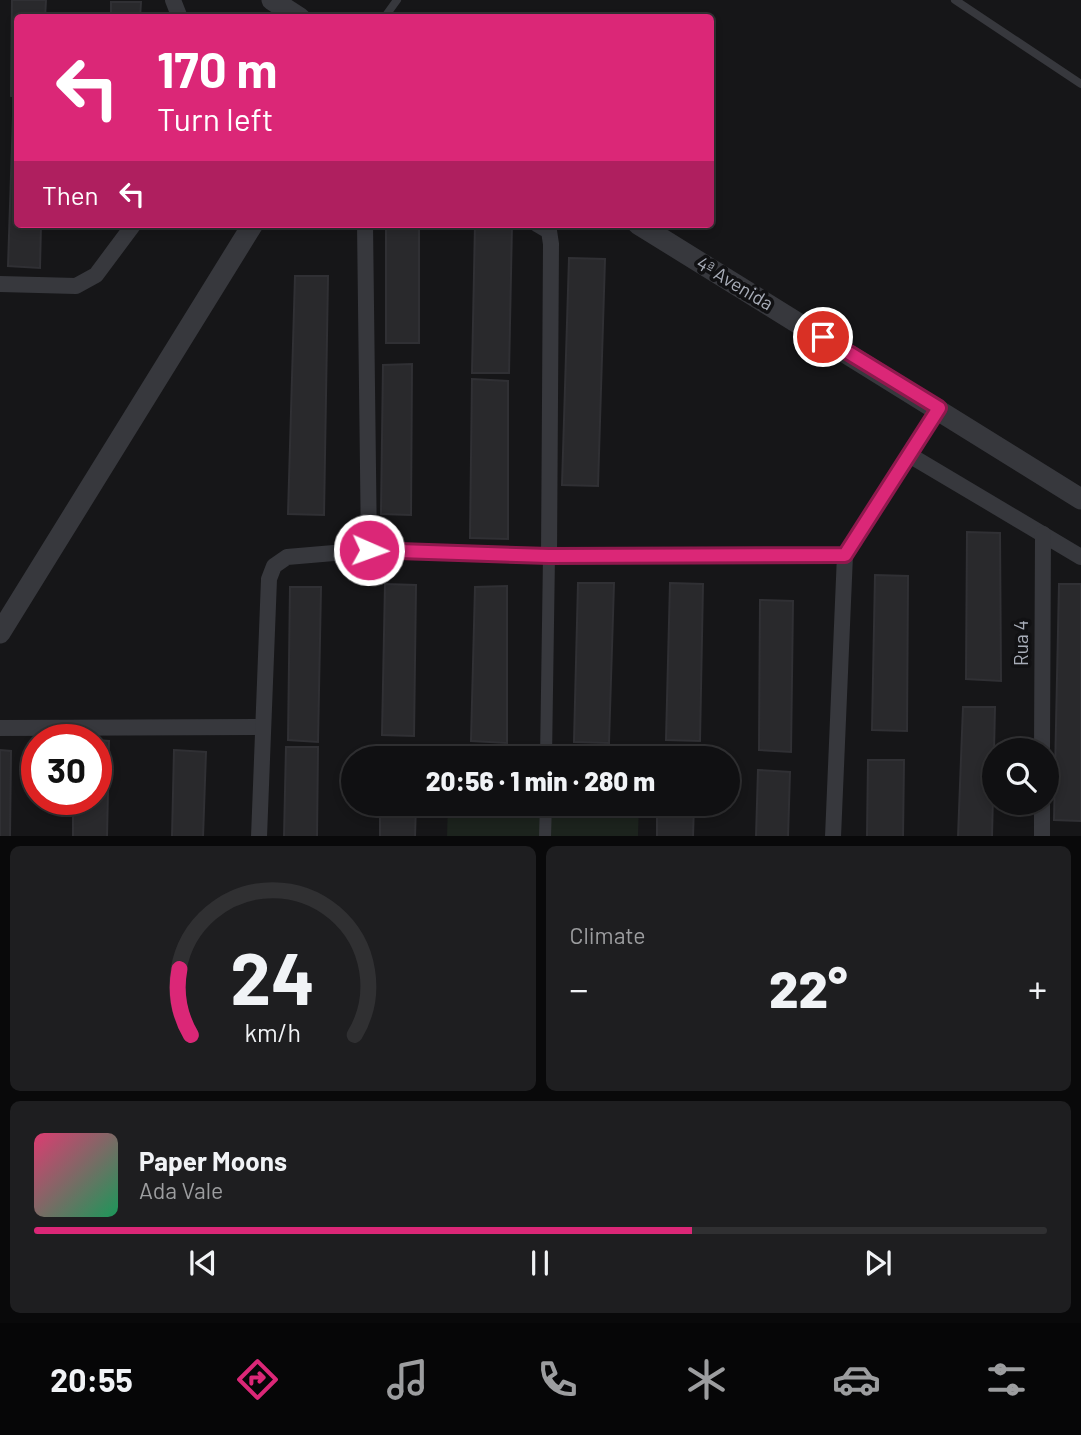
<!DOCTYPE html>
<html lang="en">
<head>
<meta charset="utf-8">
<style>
  :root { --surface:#101012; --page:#1e1e20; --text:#f1f3f6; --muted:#9c9d9f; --line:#303032; --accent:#db2777 }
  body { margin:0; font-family:Barlow,sans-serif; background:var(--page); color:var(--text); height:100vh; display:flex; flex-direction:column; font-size:26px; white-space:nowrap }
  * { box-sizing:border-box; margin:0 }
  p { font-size:23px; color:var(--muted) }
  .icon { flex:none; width:38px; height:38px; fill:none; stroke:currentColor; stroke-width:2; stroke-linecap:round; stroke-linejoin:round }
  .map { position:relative; height:836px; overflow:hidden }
  .details { display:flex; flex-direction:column; gap:10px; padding:10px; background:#09090a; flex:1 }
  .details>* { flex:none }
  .hud { position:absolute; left:14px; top:14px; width:700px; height:214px; border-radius:7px; box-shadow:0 4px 10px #0003,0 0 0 2px var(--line); background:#db2777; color:#fff; overflow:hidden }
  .controls { position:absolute; left:982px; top:738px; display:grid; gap:14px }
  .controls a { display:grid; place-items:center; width:77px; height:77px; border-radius:50%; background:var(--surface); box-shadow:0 4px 10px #0003,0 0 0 2px var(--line); font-size:35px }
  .speed { position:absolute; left:21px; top:724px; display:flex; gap:14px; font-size:35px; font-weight:700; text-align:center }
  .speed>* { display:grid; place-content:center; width:91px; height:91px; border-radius:50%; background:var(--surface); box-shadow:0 4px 10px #0003,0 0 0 2px var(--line); line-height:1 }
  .speed .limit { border:10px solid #d22; background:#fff; color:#111 }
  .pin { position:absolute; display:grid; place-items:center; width:60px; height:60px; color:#fff; margin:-30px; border:4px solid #fff; border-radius:50%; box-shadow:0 2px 7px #0007 }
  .me { position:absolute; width:77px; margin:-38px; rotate:92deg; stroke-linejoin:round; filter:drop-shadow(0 0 5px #0008) }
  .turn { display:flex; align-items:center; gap:24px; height:147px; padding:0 28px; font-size:32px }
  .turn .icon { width:91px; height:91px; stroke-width:2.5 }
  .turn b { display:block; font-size:49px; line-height:60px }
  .then { display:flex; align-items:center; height:66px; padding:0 28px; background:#0003; gap:14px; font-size:26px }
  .big { font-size:52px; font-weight:800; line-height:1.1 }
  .details .tile { flex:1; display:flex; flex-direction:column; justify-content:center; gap:10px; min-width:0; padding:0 24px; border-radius:10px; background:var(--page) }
  .details .dial { align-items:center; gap:0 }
  .dial svg { height:182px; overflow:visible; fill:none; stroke:var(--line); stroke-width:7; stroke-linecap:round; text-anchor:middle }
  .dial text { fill:var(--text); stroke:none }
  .song { display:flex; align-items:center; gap:21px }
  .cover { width:84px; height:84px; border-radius:10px; background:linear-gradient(135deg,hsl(340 70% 55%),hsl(150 70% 35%)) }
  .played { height:7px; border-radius:4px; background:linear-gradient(90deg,var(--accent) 65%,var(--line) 65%) }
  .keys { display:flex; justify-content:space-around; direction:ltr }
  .heat { display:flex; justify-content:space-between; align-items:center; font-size:38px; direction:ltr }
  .details .tiles { flex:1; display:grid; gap:10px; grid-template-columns:1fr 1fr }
  .tile:last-child { grid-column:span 2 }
  .trip { position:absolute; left:341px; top:746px; width:399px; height:70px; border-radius:35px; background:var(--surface); box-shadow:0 4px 10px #0003,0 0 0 2px var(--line); font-weight:800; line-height:70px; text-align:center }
  .dock { display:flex; height:112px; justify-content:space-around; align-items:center; background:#060607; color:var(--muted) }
  .dock .icon { width:49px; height:49px }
  .dock .on { color:var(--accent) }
  .dock b { font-size:32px; color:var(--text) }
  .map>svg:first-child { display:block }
  .green { fill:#1c231d }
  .building { fill:#29292c; stroke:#303034; stroke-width:2 }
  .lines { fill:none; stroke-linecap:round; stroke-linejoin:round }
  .service { stroke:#37383d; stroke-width:8 }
  .pedestrian { stroke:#37383d; stroke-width:12 }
  .minor { stroke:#37383d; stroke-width:16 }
  .tertiary { stroke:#37383d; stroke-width:21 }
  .route-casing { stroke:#8e194d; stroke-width:18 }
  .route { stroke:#db2777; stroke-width:12 }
  .labels { text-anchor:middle; stroke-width:7; stroke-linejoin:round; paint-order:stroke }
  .street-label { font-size:19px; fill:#a8adb8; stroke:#111113 }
</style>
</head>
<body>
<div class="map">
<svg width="1081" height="837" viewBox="0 0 1081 837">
  <rect width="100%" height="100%" fill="#161618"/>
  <path class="green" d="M448 803H639L638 836 447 837Z"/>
  <g class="building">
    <path d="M12 0H46L45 18H18V97L11 96Z"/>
    <path d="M111 2H141L140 18H111Z"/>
    <path d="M13 115 18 116V224H41L40 268 8 266Z"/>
    <rect x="386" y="224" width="33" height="119"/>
    <path d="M475 224H512L509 373H472Z"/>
    <path d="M569 258 605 259 598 486 562 485Z"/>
    <path d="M295 276H328L324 515 288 514Z"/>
    <path d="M412 364 411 515 381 514 383 365Z"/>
    <path d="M472 379 508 381V539L470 538Z"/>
    <path d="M967 532 1000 533 1001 681 966 679Z"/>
    <path d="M875 575 908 576 907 731 872 730Z"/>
    <path d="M578 583H614L609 743 574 742Z"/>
    <path d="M670 583 703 584 700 741 666 740Z"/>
    <path d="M385 584 416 585 414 736 382 735Z"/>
    <path d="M1059 584H1081V821L1054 820Z"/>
    <path d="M507 586V743L471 741 475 587Z"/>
    <path d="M290 587H321L318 742 288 740Z"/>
    <path d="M760 600 793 601 791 752 759 750Z"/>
    <path d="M963 707H995L992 837H958Z"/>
    <path d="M96 740 109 741 107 837H73V800H96Z"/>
    <path d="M286 747H318L317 837H284Z"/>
    <path d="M0 750 11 751 10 837H0Z"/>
    <path d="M174 750 206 752 203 837H172Z"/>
    <path d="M868 760H904L903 837H867Z"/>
    <path d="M758 770 790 772 788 837H756Z"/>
    <path d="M380 803H416L415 837H380Z"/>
    <path d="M657 803H694L693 837H657Z"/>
  </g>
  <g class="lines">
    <g class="service">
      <path d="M955 0 1081 84"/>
      <path d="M384 18 397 0"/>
    </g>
    <g class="pedestrian">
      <path d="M546 758 549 556"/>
      <path d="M545 837 546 803"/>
    </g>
    <g class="minor">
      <path d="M173 0 180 18"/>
      <path d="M365 224 369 550"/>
      <path d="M537 224 549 231 551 244 549 556"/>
      <path d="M0 284 76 286 96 275 134 224"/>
      <path d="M911 456 1081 557"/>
      <path d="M0 728 263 727"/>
      <path d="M1042 751 1043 534"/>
      <path d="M259 837 269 579 274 566 287 557 369 550 549 556 845 555"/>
      <path d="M833 837 845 555 939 408"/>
      <path d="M1042 837V803"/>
    </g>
    <g class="tertiary">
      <path d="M272 0 300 18"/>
      <path d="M638 224 1081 499"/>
      <path d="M0 633 253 224"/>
    </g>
  </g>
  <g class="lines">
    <g class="route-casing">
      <path id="route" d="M369 550 549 556 845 555 939 408 823 337"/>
    </g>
    <use href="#route" class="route"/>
  </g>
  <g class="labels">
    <g class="street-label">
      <text transform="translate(735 283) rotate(31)" y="7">4ª Avenida</text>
      <text transform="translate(1021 643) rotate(-90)" y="7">Rua 4</text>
    </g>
  </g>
</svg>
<div class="controls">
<a><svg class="icon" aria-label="search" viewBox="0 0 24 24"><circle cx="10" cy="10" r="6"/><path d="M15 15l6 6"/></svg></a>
</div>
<div class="speed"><div class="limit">30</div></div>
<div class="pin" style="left:823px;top:337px;background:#d93025"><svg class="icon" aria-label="arrive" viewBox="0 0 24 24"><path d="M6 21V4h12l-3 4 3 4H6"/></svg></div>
<svg class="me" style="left:369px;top:550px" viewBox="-20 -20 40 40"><circle r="17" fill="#db2777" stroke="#fff" stroke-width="3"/><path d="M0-11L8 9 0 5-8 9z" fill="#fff"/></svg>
<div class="trip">20:56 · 1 min · 280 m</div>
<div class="hud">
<div class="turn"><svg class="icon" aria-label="left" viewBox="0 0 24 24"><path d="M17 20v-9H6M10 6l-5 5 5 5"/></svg><div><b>170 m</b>Turn left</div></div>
<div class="then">Then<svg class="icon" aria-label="left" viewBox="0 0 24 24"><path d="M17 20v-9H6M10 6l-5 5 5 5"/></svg></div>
</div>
</div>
<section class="details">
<div class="tiles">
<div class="tile dial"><svg viewBox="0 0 100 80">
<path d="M14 69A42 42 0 1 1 86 69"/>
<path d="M14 69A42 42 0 0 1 9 40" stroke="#db2777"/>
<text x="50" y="56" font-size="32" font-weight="700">24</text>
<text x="50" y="72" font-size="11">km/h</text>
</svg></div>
<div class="tile"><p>Climate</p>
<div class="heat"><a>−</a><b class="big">22°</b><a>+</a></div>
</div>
<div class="tile">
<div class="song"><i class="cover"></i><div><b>Paper Moons</b><p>Ada Vale</p></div></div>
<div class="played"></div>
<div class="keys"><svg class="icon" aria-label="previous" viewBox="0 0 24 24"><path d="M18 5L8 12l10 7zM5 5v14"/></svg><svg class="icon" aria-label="pause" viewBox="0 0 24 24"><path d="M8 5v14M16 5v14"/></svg><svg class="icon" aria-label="next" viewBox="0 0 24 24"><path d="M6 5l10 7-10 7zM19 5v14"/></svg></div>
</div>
</div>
</section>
<nav class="dock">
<b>20:55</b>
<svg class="icon on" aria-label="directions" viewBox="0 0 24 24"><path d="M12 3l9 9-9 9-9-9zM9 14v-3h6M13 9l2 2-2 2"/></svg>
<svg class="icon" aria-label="music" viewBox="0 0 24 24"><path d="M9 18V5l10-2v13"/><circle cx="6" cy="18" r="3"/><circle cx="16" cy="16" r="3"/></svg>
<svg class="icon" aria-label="phone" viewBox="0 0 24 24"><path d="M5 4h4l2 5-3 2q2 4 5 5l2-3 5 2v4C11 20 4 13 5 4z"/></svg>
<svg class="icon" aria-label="climate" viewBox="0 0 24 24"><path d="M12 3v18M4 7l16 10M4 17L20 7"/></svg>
<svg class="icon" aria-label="car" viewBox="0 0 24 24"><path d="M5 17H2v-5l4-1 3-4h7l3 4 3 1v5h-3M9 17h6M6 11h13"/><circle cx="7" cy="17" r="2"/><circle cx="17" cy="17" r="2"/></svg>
<svg class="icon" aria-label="filters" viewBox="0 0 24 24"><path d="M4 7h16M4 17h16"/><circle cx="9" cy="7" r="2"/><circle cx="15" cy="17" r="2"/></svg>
</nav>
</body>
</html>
